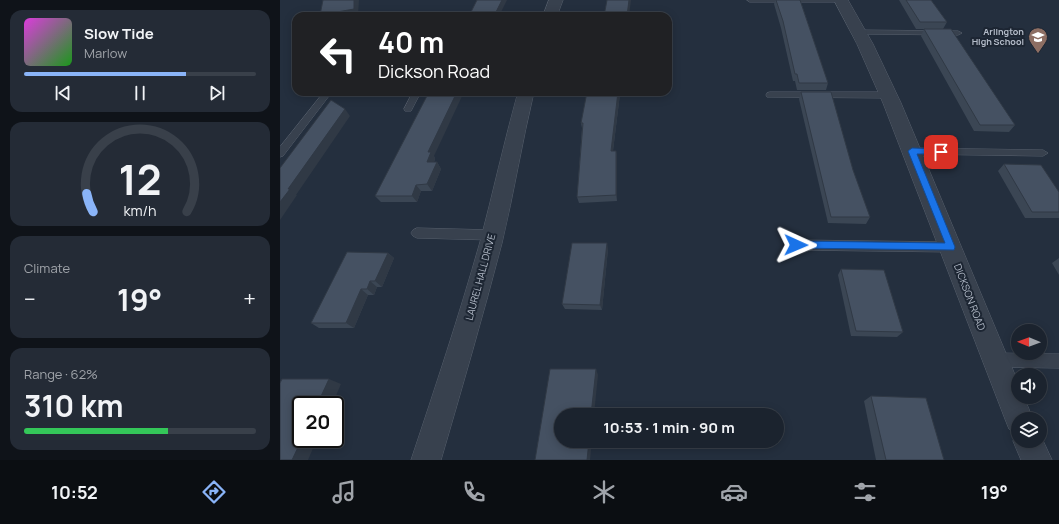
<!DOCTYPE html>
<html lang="en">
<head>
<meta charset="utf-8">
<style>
  :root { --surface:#1b232e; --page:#242b36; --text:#f1f3f6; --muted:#a0a4aa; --line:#39404a; --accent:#8ab4f8 }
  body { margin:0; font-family:Manrope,sans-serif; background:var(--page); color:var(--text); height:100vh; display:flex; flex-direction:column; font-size:15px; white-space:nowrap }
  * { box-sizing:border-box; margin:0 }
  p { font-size:13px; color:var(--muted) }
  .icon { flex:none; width:22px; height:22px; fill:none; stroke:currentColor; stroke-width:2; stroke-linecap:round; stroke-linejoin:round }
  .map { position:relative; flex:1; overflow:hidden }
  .drawer { display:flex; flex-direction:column; gap:10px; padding:10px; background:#0f1319; width:280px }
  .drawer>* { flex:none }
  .banner { position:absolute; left:12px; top:12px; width:380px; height:84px; border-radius:12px; box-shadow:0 2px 10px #0003,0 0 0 1px var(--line); background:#202124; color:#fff; overflow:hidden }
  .needle { width:26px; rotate:271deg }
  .buttons { position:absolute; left:731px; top:324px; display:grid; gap:8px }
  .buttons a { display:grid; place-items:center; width:36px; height:36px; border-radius:50%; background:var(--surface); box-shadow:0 2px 10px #0003,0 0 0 1px var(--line); font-size:20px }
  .speed { position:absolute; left:12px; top:396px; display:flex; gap:8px; font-size:20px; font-weight:700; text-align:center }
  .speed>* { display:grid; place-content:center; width:52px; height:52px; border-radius:50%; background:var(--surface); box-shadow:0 2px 10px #0003,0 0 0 1px var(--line); line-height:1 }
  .speed .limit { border:2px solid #111; border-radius:6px; background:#fff; color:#111 }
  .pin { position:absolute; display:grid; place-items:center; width:34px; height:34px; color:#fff; margin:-17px; border-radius:8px; box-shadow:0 2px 6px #0006 }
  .me { position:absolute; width:44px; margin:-22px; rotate:91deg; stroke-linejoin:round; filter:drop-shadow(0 0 3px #0008) }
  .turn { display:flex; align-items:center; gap:14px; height:84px; padding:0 20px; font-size:18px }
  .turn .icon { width:52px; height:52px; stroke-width:2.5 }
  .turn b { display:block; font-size:28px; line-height:34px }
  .big { font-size:30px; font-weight:700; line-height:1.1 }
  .drawer .tile { flex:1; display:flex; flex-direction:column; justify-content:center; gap:6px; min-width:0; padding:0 14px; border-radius:12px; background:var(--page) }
  .drawer .dial { align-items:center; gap:0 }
  .dial svg { height:104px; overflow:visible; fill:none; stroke:var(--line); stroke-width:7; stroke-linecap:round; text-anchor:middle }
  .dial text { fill:var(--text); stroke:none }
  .song { display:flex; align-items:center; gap:12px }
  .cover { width:48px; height:48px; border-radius:6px; background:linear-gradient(135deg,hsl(300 70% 55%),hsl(120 70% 35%)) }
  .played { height:4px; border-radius:2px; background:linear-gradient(90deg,var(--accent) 70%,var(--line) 70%) }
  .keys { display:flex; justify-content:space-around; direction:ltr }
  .heat { display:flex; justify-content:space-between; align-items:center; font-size:22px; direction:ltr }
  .charge { height:6px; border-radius:3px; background:linear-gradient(90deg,#34c759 62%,var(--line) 0) }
  .trip { position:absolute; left:274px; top:408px; width:230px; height:40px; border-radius:20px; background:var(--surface); box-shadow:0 2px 10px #0003,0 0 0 1px var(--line); font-weight:700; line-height:40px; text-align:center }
  .dock { display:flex; height:64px; justify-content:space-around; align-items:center; background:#0b0e12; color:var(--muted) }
  .dock .icon { width:28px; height:28px }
  .dock .active { color:var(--accent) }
  .dock b { font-size:18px; color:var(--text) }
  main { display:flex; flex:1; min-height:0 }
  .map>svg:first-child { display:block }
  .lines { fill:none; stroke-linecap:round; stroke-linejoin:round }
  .service-casing { stroke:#565f6c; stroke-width:1 }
  .minor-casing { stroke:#565f6c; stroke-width:1 }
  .service { fill:#38414e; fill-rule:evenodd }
  .minor { fill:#38414e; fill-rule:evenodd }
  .wall { fill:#3b4654 }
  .shaded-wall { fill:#303945 }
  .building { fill:#455162; stroke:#303945 }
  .route { fill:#1a73e8; stroke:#114b97 }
  .labels { text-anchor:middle; stroke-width:4; stroke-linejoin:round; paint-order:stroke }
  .far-poi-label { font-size:9px; font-weight:bold; fill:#b4bcc9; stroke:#1d2633; text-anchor:end }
  .street-label { font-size:10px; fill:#b4bcc9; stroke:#1d2633 }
</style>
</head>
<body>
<main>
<section class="drawer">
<div class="tile">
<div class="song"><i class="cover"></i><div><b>Slow Tide</b><p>Marlow</p></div></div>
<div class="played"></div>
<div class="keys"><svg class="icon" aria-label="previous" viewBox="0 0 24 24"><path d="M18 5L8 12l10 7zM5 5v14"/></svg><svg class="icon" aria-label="pause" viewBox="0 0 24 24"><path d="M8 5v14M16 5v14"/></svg><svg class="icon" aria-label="next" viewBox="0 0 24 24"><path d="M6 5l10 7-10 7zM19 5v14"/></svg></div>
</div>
<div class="tile dial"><svg viewBox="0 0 100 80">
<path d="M14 69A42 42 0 1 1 86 69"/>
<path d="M14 69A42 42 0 0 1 9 55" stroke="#8ab4f8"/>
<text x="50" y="56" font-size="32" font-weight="700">12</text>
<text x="50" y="72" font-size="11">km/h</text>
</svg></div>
<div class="tile"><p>Climate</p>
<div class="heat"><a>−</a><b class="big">19°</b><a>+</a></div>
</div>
<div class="tile"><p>Range · 62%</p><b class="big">310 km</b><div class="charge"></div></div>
</section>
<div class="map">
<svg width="779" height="460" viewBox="0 0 779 460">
  <rect width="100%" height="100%" fill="#242f3e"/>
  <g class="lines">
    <g class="service-casing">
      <g id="service">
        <path d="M467 0H565L562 2H470Z"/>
        <path d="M576 30 678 31 682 33 678 35 579 34 575 32Z"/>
        <path d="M44 92H52L3 156 0 157V147Z"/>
        <path d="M133 92H141L131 111H125L124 109Z"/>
        <path d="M490 92H608L612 95 608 98 487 97 486 95 487 93Z"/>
        <path d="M632 148 763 150 768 153 763 156 632 154 627 151Z"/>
        <path d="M137 228 212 230 216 232 218 235 216 238 212 240 137 238 133 236 131 233 133 230Z"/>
        <path d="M516 240 671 242 675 244 677 247 675 250 671 252 516 250 512 248 510 245 512 242Z"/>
        <path d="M715 353 779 354V368L715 367 710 365 708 360 710 355Z"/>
      </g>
    </g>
    <g class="minor-casing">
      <g id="minor">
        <path d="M269 0H283L277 16H263Z"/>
        <path d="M554 0H568L593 44 621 103 738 382V397H744L753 419H738V441H760V434L772 460H741L733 441 737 432 729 429 725 419 603 103 577 44Z"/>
        <path d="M238 92H254C242 142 234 193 222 243 203 316 182 388 161 460H131C155 388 179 316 200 242 213 193 224 142 238 92Z"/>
      </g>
    </g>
    <use href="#service" class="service"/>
    <use href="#minor" class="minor"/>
  </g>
  <g class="wall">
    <path d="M495 0H520L548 83 546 90H517L515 81H513L501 28 494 4Z"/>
    <path d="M619 0H651L667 22 663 29 735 125 729 132 694 131 641 36 644 29H636Z"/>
    <path d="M521 92 590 217 586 224 548 223 519 99Z"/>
    <path d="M340 94 333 151H336L337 157V201L299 203 297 197 302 128 301 123Z"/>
    <path d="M154 156 155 159 154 162H157L161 169 152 191H141L137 202H101L95 196Z"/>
    <path d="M724 164 779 192V218H745L718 171Z"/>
    <path d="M328 249 322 310 285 309 282 304Z"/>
    <path d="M108 253 114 258 102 287H97L94 295H88L74 328H39L31 323Z"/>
    <path d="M779 258V275L772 263Z"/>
    <path d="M561 269 623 332 617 337 571 336 558 275Z"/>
    <path d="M591 396 664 460H596L584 401Z"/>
  </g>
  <g class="shaded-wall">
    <path d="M74 0H79L78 16H41L40 15Z"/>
    <path d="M222 0H227L219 16H214Z"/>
    <path d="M349 0H351L349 16H347Z"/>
    <path d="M177 92H184L154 156 155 159 151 169 147 162 148 152Z"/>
    <path d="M338 92H339L340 94 332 158 331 151Z"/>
    <path d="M65 109 70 116 16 195H17L0 220V202L8 189Z"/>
    <path d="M336 151 337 157V201L336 195Z"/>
    <path d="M157 162 161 169 152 191 147 184Z"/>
    <path d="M136 185 141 191 137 202 132 196Z"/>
    <path d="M327 243 328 249 322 310 320 305Z"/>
    <path d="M108 253 114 258 102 287 95 281Z"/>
    <path d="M90 281 97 287 94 295 87 289Z"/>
    <path d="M81 289 88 295 74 328 66 323Z"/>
    <path d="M316 369 318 375 314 415H311Z"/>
    <path d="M49 379 61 384 52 405H37Z"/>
    <path d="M22 439H37L28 460H12Z"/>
    <path d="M309 441H312L310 460H307Z"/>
  </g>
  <g class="building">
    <path d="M43 0H74V9L40 15Z"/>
    <path d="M197 0H222L214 16H189Z"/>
    <path d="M327 0H349L347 16H324Z"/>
    <path d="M496 0H520L548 83H519L517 74H515L503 21Z"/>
    <path d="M626 0H651L667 22H640Z"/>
    <path d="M644 29H671L735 125H700Z"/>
    <path d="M149 92H177L148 152H151L147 162H157L147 184 136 185 132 196H95Z"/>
    <path d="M307 92H338L331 151H336V195L297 197 303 123H301Z"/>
    <path d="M521 92H551L573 170 590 217H551Z"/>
    <path d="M51 100 65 109 8 189H10L0 202V168Z"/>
    <path d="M724 164 761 165 779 192V212H752Z"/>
    <path d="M292 243H327L320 305 282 304Z"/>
    <path d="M67 252 108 253 95 281H90L87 289H81L66 323H31Z"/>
    <path d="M561 269 604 270 623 332 576 331Z"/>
    <path d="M270 369H316L311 415H281V441H309L307 460H255Z"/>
    <path d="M2 379H49L37 405H21V439H22L12 460H0V383Z"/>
    <path d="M591 396 646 398 664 460H606Z"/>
  </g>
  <path class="route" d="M632 148 661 149 665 152 661 154H637L675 247 674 250 512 248 511 245 512 242 516 241 665 243 628 151Z"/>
  <defs>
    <g id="school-pin" transform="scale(1)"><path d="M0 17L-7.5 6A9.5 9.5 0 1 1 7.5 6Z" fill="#8d6e63" stroke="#1d2633"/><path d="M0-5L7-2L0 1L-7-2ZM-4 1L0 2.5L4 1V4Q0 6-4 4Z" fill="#fff"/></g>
  </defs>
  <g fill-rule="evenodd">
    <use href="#school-pin" x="758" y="37"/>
  </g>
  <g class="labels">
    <g class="far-poi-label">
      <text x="744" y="35">Arlington<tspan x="744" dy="10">High School</tspan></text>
    </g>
    <g class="street-label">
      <text transform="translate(200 277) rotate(-75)" y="4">LAUREL HALL DRIVE</text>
      <text transform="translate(690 297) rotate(69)" y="4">DICKSON ROAD</text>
    </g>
  </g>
</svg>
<div class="buttons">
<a><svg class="needle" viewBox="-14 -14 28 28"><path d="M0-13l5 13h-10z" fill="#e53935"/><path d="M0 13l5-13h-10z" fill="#a0a4aa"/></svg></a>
<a><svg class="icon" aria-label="sound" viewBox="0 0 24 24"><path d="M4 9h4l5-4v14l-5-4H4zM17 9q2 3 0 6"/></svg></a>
<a><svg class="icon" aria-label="layers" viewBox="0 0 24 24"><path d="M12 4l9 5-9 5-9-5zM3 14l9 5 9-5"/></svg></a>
</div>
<div class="speed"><div class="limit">20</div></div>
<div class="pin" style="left:661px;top:152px;background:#d93025"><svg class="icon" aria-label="arrive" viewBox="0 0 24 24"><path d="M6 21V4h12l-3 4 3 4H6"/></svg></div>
<svg class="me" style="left:516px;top:245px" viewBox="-20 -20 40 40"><path d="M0-17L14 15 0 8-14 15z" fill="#1a73e8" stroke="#fff" stroke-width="4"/></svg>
<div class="trip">10:53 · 1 min · 90 m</div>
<div class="banner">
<div class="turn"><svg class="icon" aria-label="left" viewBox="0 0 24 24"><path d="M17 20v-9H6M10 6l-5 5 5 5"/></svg><div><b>40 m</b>Dickson Road</div></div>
</div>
</div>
</main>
<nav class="dock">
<b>10:52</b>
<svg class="icon active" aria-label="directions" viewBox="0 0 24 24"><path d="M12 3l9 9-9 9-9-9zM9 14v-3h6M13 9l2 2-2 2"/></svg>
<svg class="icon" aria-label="music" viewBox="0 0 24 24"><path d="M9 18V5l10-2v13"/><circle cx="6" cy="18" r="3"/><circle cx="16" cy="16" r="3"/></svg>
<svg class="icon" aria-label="phone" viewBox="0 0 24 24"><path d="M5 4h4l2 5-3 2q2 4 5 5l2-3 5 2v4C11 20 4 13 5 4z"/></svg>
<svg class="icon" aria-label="climate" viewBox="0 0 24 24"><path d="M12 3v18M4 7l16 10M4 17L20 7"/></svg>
<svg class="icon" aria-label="car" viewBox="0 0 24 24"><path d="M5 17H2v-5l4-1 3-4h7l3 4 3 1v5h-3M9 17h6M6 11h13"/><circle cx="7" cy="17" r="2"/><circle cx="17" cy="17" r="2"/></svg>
<svg class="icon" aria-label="filters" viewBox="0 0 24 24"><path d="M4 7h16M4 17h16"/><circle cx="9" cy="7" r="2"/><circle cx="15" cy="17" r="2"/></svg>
<b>19°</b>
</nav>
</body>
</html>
